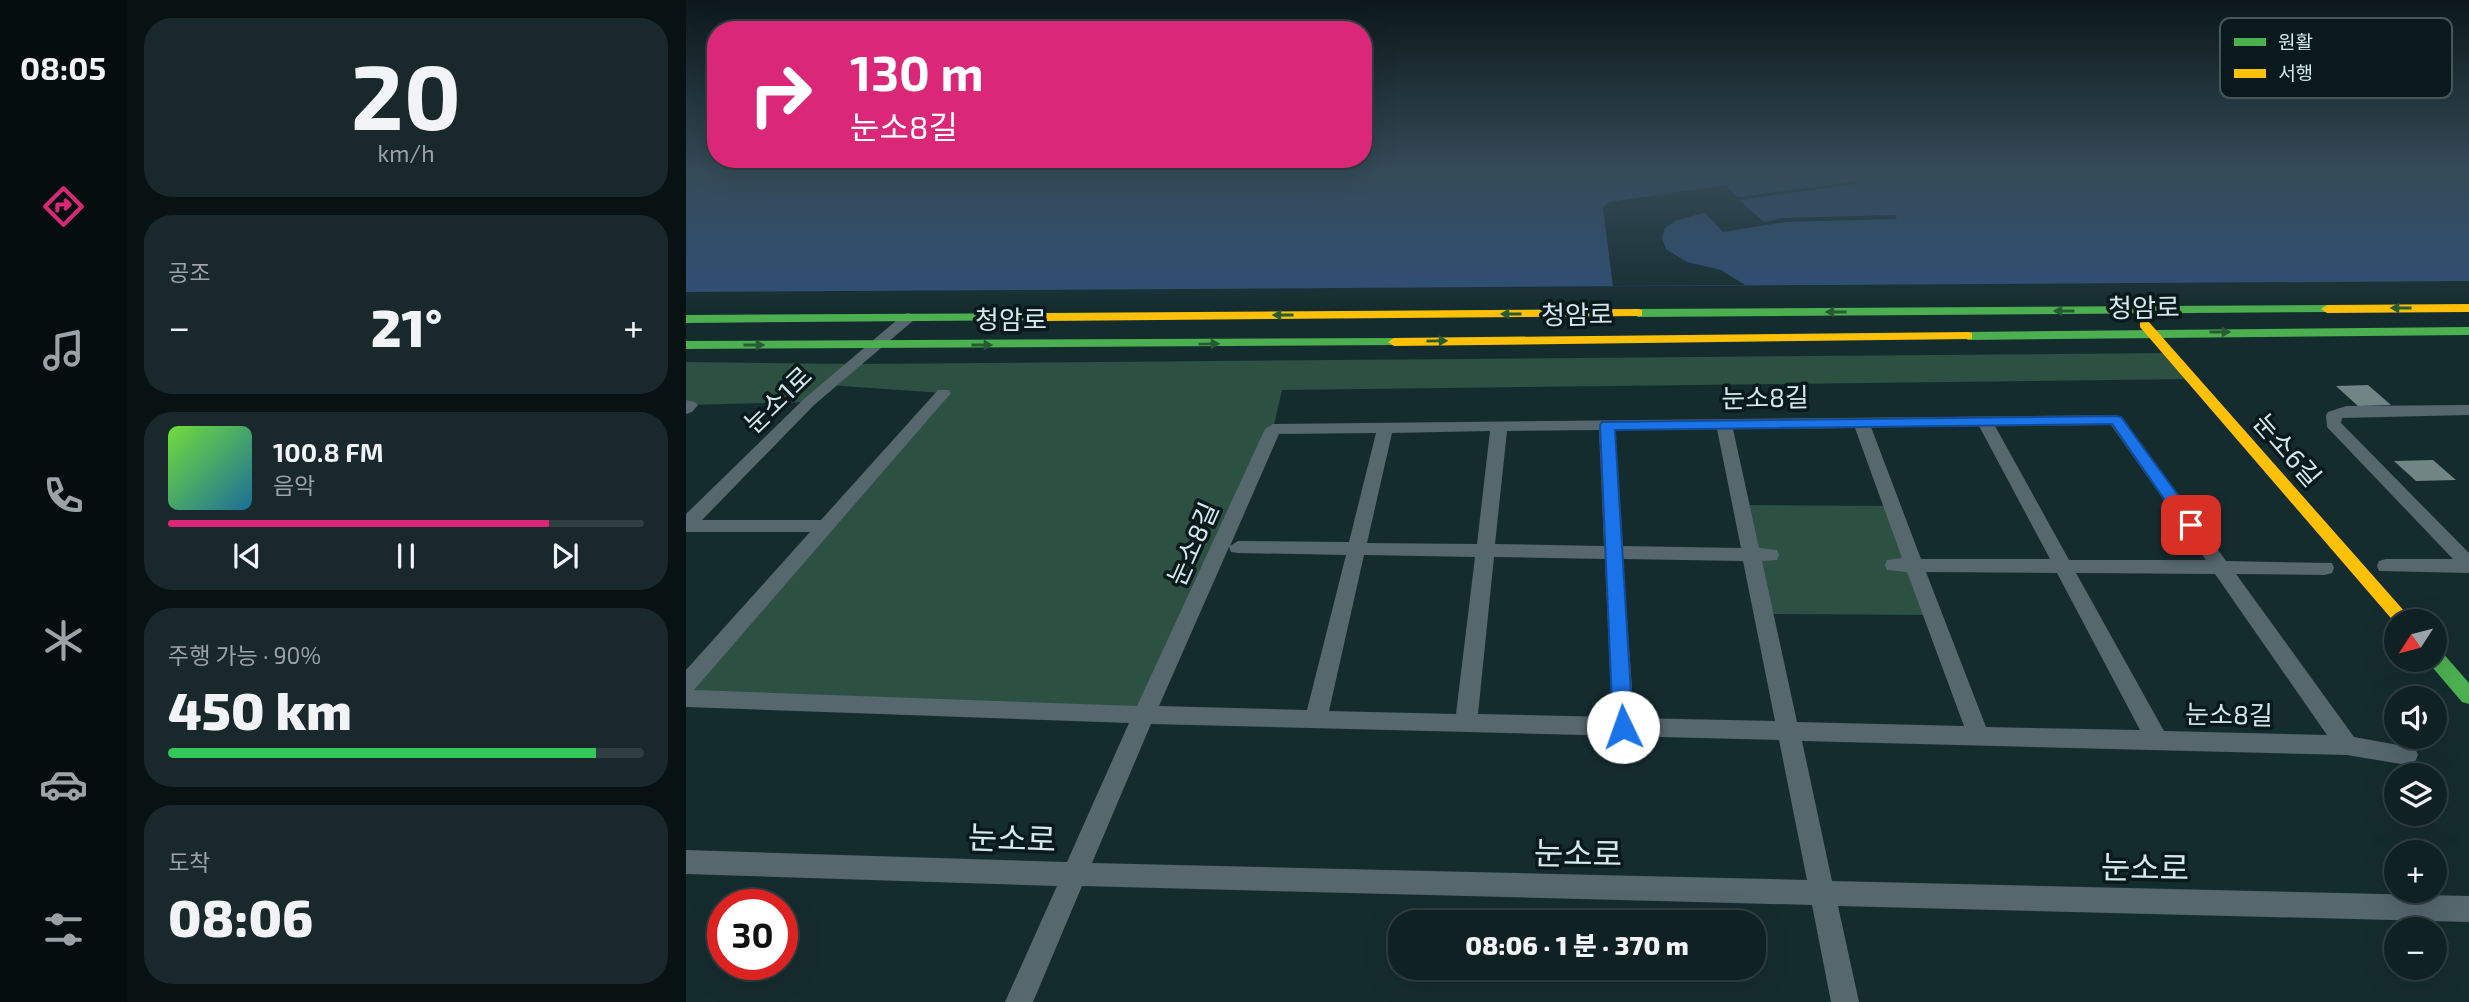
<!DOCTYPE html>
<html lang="ko">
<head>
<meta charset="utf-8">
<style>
  :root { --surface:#102123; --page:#19292b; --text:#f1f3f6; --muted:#9ca3a6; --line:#303e41; --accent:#db2777 }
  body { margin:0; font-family:"Exo 2","Noto Sans KR",sans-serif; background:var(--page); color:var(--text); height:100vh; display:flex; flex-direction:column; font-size:26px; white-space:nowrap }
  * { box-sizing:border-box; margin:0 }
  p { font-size:23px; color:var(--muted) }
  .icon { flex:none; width:38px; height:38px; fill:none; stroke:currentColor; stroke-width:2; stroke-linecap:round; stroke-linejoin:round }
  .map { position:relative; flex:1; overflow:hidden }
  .panel { display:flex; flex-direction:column; gap:18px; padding:18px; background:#091213; width:560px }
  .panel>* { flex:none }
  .guide { position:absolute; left:21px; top:21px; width:665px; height:147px; border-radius:28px; box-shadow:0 7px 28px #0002,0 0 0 2px var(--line); background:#db2777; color:#fff; overflow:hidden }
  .needle { width:46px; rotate:234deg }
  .fabs { position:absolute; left:1698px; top:609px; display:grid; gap:14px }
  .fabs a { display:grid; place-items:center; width:63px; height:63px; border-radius:50%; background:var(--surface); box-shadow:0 7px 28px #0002,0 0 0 2px var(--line); font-size:35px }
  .speed { position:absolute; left:21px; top:889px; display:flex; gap:14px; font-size:35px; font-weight:700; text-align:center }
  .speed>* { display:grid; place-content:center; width:91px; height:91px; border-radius:50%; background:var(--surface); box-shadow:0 7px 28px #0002,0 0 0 2px var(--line); line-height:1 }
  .speed .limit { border:10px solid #d22; background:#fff; color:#111 }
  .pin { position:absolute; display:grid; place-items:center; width:60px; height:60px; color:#fff; margin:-30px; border-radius:14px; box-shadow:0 4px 10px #0006 }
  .me { position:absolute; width:77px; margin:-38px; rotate:357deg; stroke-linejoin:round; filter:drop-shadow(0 0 5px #0008) }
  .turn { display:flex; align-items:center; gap:24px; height:147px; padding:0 28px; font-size:32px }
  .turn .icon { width:91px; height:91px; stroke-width:2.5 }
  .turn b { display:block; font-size:49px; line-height:60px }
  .big { font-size:52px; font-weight:800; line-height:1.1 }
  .panel .widget { flex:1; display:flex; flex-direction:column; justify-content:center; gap:10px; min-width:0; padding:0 24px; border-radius:28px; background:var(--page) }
  .panel .dial { align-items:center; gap:0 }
  .dial b { font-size:91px; line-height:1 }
  .song { display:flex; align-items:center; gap:21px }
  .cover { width:84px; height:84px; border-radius:10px; background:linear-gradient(135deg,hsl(100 70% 55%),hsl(200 70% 35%)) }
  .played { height:7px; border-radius:4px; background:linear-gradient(90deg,var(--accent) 80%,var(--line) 80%) }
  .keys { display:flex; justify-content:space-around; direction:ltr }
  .heat { display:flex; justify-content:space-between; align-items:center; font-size:38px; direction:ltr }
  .charge { height:10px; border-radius:5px; background:linear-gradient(90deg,#34c759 90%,var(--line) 0) }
  .trip { position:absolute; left:702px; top:910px; width:378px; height:70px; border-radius:28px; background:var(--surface); box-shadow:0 7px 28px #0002,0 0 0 2px var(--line); font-weight:800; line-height:70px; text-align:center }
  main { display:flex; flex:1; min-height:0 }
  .tab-bar { display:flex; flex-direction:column; width:126px; justify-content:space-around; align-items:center; background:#060d0e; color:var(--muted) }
  .tab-bar .icon { width:49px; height:49px }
  .tab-bar .active { color:var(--accent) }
  .tab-bar b { font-size:32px; color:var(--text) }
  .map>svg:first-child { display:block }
  .green { fill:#2c5041 }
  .water { fill:#2f4f77 }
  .pier { fill:#152c2f }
  .building { fill:#728585 }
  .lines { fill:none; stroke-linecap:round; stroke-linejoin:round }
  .street { fill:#56676e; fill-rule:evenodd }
  .fast { fill:#4caf50; fill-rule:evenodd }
  .slow { fill:#ffc107; fill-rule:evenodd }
  .oneway { fill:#275c33 }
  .route { fill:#1a73e8; stroke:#114b97; stroke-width:2 }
  .labels { text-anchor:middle; stroke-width:7; stroke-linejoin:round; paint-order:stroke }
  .street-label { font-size:26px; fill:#d4e9ed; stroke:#09191c }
  .near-street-label { font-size:32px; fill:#d4e9ed; stroke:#09191c }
  .key { fill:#09191c; stroke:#46575b; stroke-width:2 }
  .key-label { font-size:19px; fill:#d4e9ed }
</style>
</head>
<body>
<main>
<nav class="tab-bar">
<b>08:05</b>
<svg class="icon active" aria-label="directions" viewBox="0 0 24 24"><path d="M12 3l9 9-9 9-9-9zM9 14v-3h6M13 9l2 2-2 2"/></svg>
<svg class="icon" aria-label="music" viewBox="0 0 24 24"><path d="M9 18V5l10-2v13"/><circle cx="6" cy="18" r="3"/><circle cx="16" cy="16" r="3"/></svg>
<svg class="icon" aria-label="phone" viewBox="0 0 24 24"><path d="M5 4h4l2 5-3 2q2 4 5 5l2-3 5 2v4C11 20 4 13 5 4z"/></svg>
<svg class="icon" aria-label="climate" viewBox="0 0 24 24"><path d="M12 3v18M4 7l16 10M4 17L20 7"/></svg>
<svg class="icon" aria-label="car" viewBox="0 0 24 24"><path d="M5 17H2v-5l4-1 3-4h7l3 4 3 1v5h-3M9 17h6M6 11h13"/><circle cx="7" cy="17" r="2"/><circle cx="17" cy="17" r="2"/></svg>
<svg class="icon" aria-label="filters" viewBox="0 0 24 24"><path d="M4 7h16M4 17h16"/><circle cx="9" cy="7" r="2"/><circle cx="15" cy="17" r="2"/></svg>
</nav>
<section class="panel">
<div class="widget dial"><b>20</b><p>km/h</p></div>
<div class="widget"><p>공조</p>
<div class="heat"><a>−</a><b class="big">21°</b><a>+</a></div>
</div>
<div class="widget">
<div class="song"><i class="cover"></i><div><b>100.8 FM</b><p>음악</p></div></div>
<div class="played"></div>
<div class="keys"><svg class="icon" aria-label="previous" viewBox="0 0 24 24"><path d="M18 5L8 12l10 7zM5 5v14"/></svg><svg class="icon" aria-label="pause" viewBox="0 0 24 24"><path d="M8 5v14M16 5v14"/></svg><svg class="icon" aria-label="next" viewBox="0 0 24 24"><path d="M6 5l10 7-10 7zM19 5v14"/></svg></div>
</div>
<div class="widget"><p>주행 가능 · 90%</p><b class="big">450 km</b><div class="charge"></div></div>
<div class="widget"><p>도착</p><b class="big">08:06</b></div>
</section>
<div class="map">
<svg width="1783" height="1002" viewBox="0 0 1783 1002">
  <rect width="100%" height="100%" fill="#152c2f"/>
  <g class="green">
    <path d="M1483 353 1506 379 596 390 587 429 458 715 0 698 256 393 142 385 123 402 0 405V362L171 364Z"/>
    <path d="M1055 505 1206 506 1246 615 1079 614Z"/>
  </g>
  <path class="water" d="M0 169H1783V281L0 292Z"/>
  <path class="pier" d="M1166 182 1169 184 1053 200 1078 222 1096 218 1209 215 1211 219 1099 222 1037 232 1019 213 1006 216 989 221 979 228 976 238 980 249 1001 262 1035 270 1059 285 927 286 917 208 923 202 1039 185 1052 197Z"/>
  <g class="building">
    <path d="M1682 385 1705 405 1672 406 1650 386Z"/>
    <path d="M1747 460 1770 480 1730 481 1708 461Z"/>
  </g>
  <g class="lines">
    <g class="street">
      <path d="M223 313 230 317 228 320 128 405 16 520H135L252 390H262L265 393 8 690 451 706 579 429 587 424 1430 415 1436 417 1540 561 1646 563 1648 568 1646 573 1639 575 1550 574 1668 737 1729 748 1732 755 1729 762 1721 765 1661 755 1116 741 1146 881 1783 896V922L1152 906 1173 1002H1145L1126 905 396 886 347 1002H319L371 886 0 874V850L381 862 443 723 0 707V670L124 532H0V514L118 399 218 314ZM1425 425 1520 560H1383L1309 426ZM1293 426 1364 559H1235L1185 427ZM1169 428 1216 558 1201 560 1199 565 1201 570 1221 572 1278 726 1111 722 1076 561 1091 560 1093 555 1091 550 1073 548 1047 429ZM1031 429 1055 548 937 546 929 430ZM913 430 918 546 809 544 821 431ZM804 431 791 544 681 543 706 433ZM690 433 663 542 552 541 544 546 593 434ZM543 547 545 552 552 553 660 555 621 710 473 706ZM678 555 789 557 770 714 643 711ZM808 557 919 559 926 717 792 714ZM937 559 1057 561 1089 721 948 718ZM1240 572 1371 573 1454 730 1300 727ZM1390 573 1529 574 1641 735 1478 731ZM465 724 1093 740 1121 880 406 863Z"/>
      <path d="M0 400 9 402 12 405 6 412 0 414Z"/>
      <path d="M1783 405V415L1656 418 1655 423 1783 553V573L1693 571 1691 566 1693 561 1700 559H1767L1641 427 1640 415 1642 412 1660 406Z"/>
    </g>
    <g class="fast">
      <path d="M1641 305 1645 306V312L952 317 946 313 952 309Z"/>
      <path d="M358 313 364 317 362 320 0 323V315Z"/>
      <path d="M1783 327V335L1282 340 1276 336 1282 332Z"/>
      <path d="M708 338 714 342 713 345 0 349V341Z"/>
      <path d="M1748 649 1755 651 1783 683V704L1776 702 1741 661 1748 660Z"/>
    </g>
    <g class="slow">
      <path d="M1783 304V312L1641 313 1635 309 1641 305Z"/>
      <path d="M952 309 956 310V316L358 321 352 317 358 313Z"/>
      <path d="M1458 320 1462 321 1727 621H1710V624L1454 327V321Z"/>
      <path d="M1282 332 1286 333V339L708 346 702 342 708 338Z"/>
    </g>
  </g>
  <defs><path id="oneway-solid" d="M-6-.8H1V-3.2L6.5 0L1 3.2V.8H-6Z" transform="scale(1.75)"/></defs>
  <g class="oneway">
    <use href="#oneway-solid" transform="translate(1715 308) rotate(180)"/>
    <use href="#oneway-solid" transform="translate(1378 311) rotate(180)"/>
    <use href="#oneway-solid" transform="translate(1150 312) rotate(180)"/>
    <use href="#oneway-solid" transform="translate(825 314) rotate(180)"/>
    <use href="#oneway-solid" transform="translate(597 315) rotate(180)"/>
    <use href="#oneway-solid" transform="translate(1534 332)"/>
    <use href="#oneway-solid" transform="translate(751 341) rotate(-1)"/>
    <use href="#oneway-solid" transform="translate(523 344) rotate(-1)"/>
    <use href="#oneway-solid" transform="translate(68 345)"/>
    <use href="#oneway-solid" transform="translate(296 345)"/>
  </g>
  <linearGradient id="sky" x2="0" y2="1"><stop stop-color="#0c181a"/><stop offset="0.55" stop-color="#354b58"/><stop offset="1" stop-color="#354b58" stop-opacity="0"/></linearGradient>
  <rect width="1783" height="310" fill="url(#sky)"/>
  <path class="route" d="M1430 416 1435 417 1511 521 1513 525 1511 529H1499L1426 424 929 430 947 727 944 733 937 735 930 733 927 727 914 425 916 422Z"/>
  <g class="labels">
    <g class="street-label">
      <text transform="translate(1458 308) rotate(-1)" y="9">청암로</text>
      <text transform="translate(891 315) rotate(-1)" y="9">청암로</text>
      <text x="325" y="329">청암로</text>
      <text transform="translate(1079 398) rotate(-1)" y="9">눈소8길</text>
      <text transform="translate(92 400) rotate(-44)" y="9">눈소1로</text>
      <text transform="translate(1601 450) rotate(49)" y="9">눈소6길</text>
      <text transform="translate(507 544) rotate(-66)" y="9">눈소8길</text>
      <text transform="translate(1543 715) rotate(1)" y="9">눈소8길</text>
    </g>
    <g class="near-street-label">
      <text transform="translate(326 839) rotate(2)" y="11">눈소로</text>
      <text transform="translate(892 854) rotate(1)" y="11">눈소로</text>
      <text transform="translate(1459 868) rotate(1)" y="11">눈소로</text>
    </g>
  </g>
  <rect x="1534" y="18" width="232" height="80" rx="10" class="key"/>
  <rect x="1548" y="38" width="32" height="8" fill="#4caf50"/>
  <rect x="1548" y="69" width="32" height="9" fill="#ffc107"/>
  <g class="key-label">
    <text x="1592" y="49">원활</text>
    <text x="1592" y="80">서행</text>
  </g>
</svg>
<div class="fabs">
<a><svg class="needle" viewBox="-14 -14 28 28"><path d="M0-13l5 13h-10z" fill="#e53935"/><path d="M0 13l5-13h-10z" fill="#9ca3a6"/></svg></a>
<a><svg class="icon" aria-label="sound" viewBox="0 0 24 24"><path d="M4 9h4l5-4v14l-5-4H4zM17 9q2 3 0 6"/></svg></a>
<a><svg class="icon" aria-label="layers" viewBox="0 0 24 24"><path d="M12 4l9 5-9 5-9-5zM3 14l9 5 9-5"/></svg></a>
<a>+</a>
<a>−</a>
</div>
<div class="speed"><div class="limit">30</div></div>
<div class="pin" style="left:1505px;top:525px;background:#d93025"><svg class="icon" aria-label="arrive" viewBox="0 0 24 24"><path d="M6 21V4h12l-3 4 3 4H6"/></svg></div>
<svg class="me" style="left:937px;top:727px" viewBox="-20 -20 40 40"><circle r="19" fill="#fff"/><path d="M0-13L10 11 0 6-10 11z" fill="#1a73e8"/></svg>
<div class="trip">08:06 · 1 분 · 370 m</div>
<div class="guide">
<div class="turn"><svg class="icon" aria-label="right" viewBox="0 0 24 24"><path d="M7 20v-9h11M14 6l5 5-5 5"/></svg><div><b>130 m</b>눈소8길</div></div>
</div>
</div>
</main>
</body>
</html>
